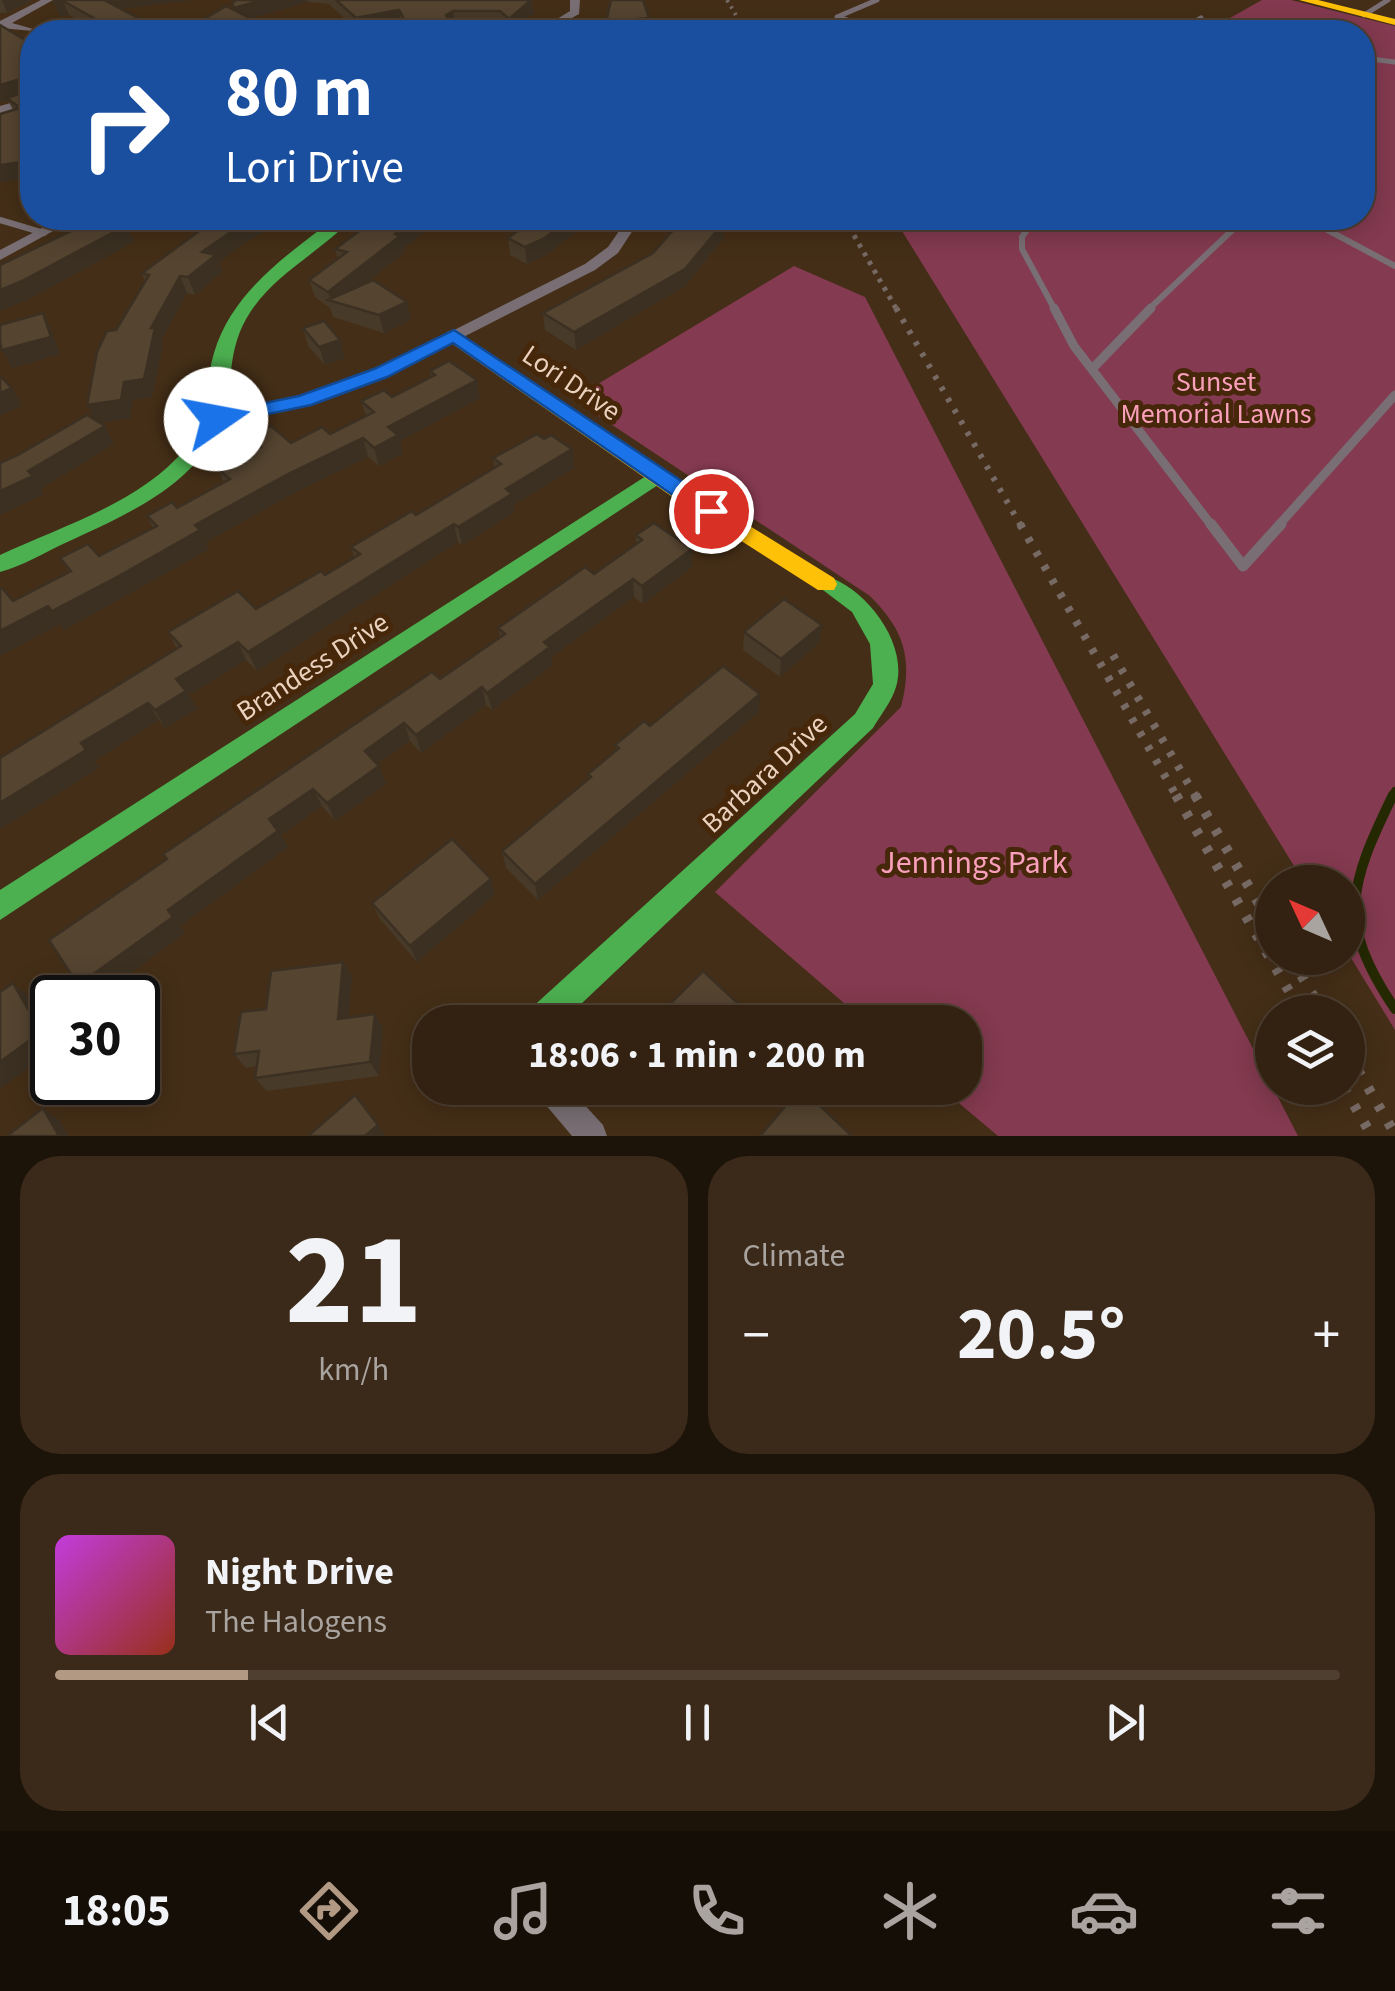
<!DOCTYPE html>
<html lang="en">
<head>
<meta charset="utf-8">
<style>
  :root { --surface:#321; --page:#3b2a1a; --text:#f1f3f6; --muted:#a9a49f; --line:#4e3f31; --accent:#b19984 }
  body { margin:0; font-family:"Source Sans 3",sans-serif; background:var(--page); color:var(--text); height:100vh; display:flex; flex-direction:column; font-size:38px; white-space:nowrap }
  * { box-sizing:border-box; margin:0 }
  p { font-size:32px; color:var(--muted) }
  .icon { flex:none; width:55px; height:55px; fill:none; stroke:currentColor; stroke-width:2; stroke-linecap:round; stroke-linejoin:round }
  .map { position:relative; height:1136px; overflow:hidden }
  .drawer { display:flex; flex-direction:column; gap:20px; padding:20px; background:#1c1309; flex:1 }
  .drawer>* { flex:none }
  .banner { position:absolute; left:20px; top:20px; width:1355px; height:210px; border-radius:40px; box-shadow:0 5px 25px #0003,0 0 0 2px var(--line); background:#1a4fa0; color:#fff; overflow:hidden }
  .needle { width:65px; rotate:314deg }
  .fabs { position:absolute; left:1255px; top:865px; display:grid; gap:20px }
  .fabs a { display:grid; place-items:center; width:110px; height:110px; border-radius:50%; background:var(--surface); box-shadow:0 5px 25px #0003,0 0 0 2px var(--line); font-size:50px }
  .speed { position:absolute; left:30px; top:975px; display:flex; gap:20px; font-size:50px; font-weight:700; text-align:center }
  .speed>* { display:grid; place-content:center; width:130px; height:130px; border-radius:50%; background:var(--surface); box-shadow:0 5px 25px #0003,0 0 0 2px var(--line); line-height:1 }
  .speed .limit { border:5px solid #111; border-radius:15px; background:#fff; color:#111 }
  .pin { position:absolute; display:grid; place-items:center; width:85px; height:85px; color:#fff; margin:-42px; border:5px solid #fff; border-radius:50%; box-shadow:0 2px 10px #0007 }
  .me { position:absolute; width:110px; margin:-55px; rotate:78deg; stroke-linejoin:round; filter:drop-shadow(0 0 8px #0008) }
  .turn { display:flex; align-items:center; gap:35px; height:210px; padding:0 40px; font-size:45px }
  .turn .icon { width:130px; height:130px; stroke-width:2.5 }
  .turn b { display:block; font-size:70px; line-height:85px }
  .big { font-size:75px; font-weight:700; line-height:1.1 }
  .drawer .tile { flex:1; display:flex; flex-direction:column; justify-content:center; gap:15px; min-width:0; padding:0 35px; border-radius:40px; background:var(--page) }
  .drawer .dial { align-items:center; gap:0 }
  .dial b { font-size:130px; line-height:1 }
  .song { display:flex; align-items:center; gap:30px }
  .cover { width:120px; height:120px; border-radius:15px; background:linear-gradient(135deg,hsl(290 70% 55%),hsl(10 70% 35%)) }
  .played { height:10px; border-radius:5px; background:linear-gradient(90deg,var(--accent) 15%,var(--line) 15%) }
  .keys { display:flex; justify-content:space-around; direction:ltr }
  .heat { display:flex; justify-content:space-between; align-items:center; font-size:55px; direction:ltr }
  .drawer .tiles { flex:1; display:grid; gap:20px; grid-template-columns:1fr 1fr }
  .tile:last-child { grid-column:span 2 }
  .trip { position:absolute; left:412px; top:1005px; width:570px; height:100px; border-radius:40px; background:var(--surface); box-shadow:0 5px 25px #0003,0 0 0 2px var(--line); font-weight:700; line-height:100px; text-align:center }
  .dock { display:flex; height:160px; justify-content:space-around; align-items:center; background:#140e07; color:var(--muted) }
  .dock .icon { width:70px; height:70px }
  .dock .on { color:var(--accent) }
  .dock b { font-size:45px; color:var(--text) }
  .map>svg:first-child { display:block }
  .green { fill:#843a50 }
  .lines { fill:none; stroke-linecap:round; stroke-linejoin:round }
  .stream-far1 { stroke:#242902; stroke-width:8 }
  .stream { stroke:#242902; stroke-width:10 }
  .lane-far3 { stroke:#786e73; stroke-width:5 }
  .lane-far2 { stroke:#786e73; stroke-width:6 }
  .lane-far1 { stroke:#786e73; stroke-width:9 }
  .lane { stroke:#786e73; stroke-width:11 }
  .street { fill:#786e73; fill-rule:evenodd }
  .fast { fill:#4caf50; fill-rule:evenodd }
  .slow { fill:#ffc107; fill-rule:evenodd }
  .rail-far4 { stroke:#776a64; stroke-width:4; stroke-dasharray:2.5 5; stroke-linecap:butt }
  .rail-far3 { stroke:#776a64; stroke-width:5; stroke-dasharray:4 6; stroke-linecap:butt }
  .rail-far2 { stroke:#776a64; stroke-width:6; stroke-dasharray:4 9; stroke-linecap:butt }
  .rail-far1 { stroke:#776a64; stroke-width:8; stroke-dasharray:5 11; stroke-linecap:butt }
  .rail { stroke:#776a64; stroke-width:10; stroke-dasharray:6 14; stroke-linecap:butt }
  .wall { fill:#483a29 }
  .shaded-wall { fill:#3b3022 }
  .building { fill:#544430; stroke:#3b3022; stroke-width:2.5 }
  .route { fill:#1a73e8; stroke:#114b97; stroke-width:2.5 }
  .labels { text-anchor:middle; stroke-width:10; stroke-linejoin:round; paint-order:stroke }
  .park-label { font-size:28px; fill:#fba0bc; stroke:#46270a }
  .street-label { font-size:28px; fill:#ebd2be; stroke:#46270a }
  .near-park-label { font-size:32px; fill:#fba0bc; stroke:#46270a }
</style>
</head>
<body>
<div class="map">
<svg width="1395" height="1136" viewBox="0 0 1395 1136">
  <rect width="100%" height="100%" fill="#442e17"/>
  <g class="green">
    <path d="M1262 0H1291L1395 26V1030L1348 953V882H1304L894 218H1362V32H1205Z"/>
    <path d="M794 266 865 297 1298 1136H998L941 1088H965V1022H866L715 892 901 707C913 659 905 631 870 596L573 399Z"/>
  </g>
  <g class="lines">
    <path class="stream-far1" d="M1392 797 1395 791"/>
    <path class="stream" d="M1393 795C1349 886 1336 921 1395 1009"/>
    <g class="lane-far3">
      <path d="M877 0 837 17 884 32"/>
      <path d="M1364 15 1388 0"/>
      <path d="M1178 32 1201 18"/>
      <path d="M1362 58 1395 62"/>
    </g>
    <g class="lane-far2">
      <path d="M1035 218 1022 237V249L1055 310"/>
      <path d="M1305 218 1395 266"/>
      <path d="M0 220 44 233"/>
      <path d="M1148 310 1245 218"/>
    </g>
    <g class="lane-far1">
      <path d="M1054 308 1074 346 1212 526"/>
      <path d="M1092 369 1151 308"/>
      <path d="M1278 526 1395 395"/>
    </g>
    <path class="lane" d="M1211 524 1243 566 1281 524"/>
    <g class="street">
      <path d="M41 0H53L12 23 44 32 0 28V21Z"/>
      <path d="M570 0H580L579 14 547 32H536L570 11Z"/>
      <path d="M32 97V104L0 114V106Z"/>
      <path d="M61 218H77L0 260V250Z"/>
      <path d="M628 218H641L618 253 595 270 387 376 310 405 216 424 207 419 216 414 300 397 375 370 585 264 608 247Z"/>
      <path d="M535 1088H569L603 1125 607 1136H572L540 1098Z"/>
    </g>
    <g class="fast">
      <path d="M335 218H352C321 252 277 272 251 311 225 350 235 382 222 420 198 486 121 517 63 544 42 554 22 566 0 572V555C62 526 142 502 186 448 210 419 204 386 214 353 232 292 287 255 335 218Z"/>
      <path d="M657 469 664 471 667 476 664 481 0 920V890Z"/>
      <path d="M826 576C866 588 909 644 896 687 892 701 880 716 873 728L562 1022H523L528 1011 855 714 873 684 870 644 852 612 815 584Z"/>
    </g>
    <g class="slow">
      <path d="M1299 0H1318L1395 19V25Z"/>
      <path d="M453 331 685 486 834 578 837 584 834 590H818L671 496 447 340V332Z"/>
    </g>
    <path class="rail-far4" d="M727 0 746 32"/>
    <path class="rail-far3" d="M844 218 897 310"/>
    <path class="rail-far2" d="M896 308 1021 526"/>
    <g class="rail-far1">
      <path d="M1020 524 1177 797"/>
      <path d="M1113 655 1196 797"/>
    </g>
    <g class="rail">
      <path d="M1176 795 1301 1012"/>
      <path d="M1195 795 1272 926"/>
      <path d="M1291 958 1323 1012"/>
      <path d="M1348 1053 1395 1134"/>
      <path d="M1344 1088 1372 1136"/>
    </g>
  </g>
  <g class="wall">
    <path d="M0 0H33L7 13H0Z"/>
    <path d="M56 0H192L120 9 161 30 175 32H99L69 15 60 16 54 2Z"/>
    <path d="M236 0H532L534 13 511 32 507 30V32H406L401 24 359 32 329 4 308 2 250 18 234 10 232 3Z"/>
    <path d="M32 44 26 191 21 179 13 110 8 100 0 102Z"/>
    <path d="M235 218H290L246 242 219 262 222 272 195 295 187 293 161 341 163 345 152 397 133 400 130 418 100 423 105 426 114 444 40 489 44 494 0 515 94 419 116 330 145 282 142 273 236 220Z"/>
    <path d="M374 218H433L434 224 403 249 404 253 365 283 407 302 411 320 384 333 333 317 330 308 315 297 309 280 338 259 335 249 374 220Z"/>
    <path d="M535 218H576L577 231 545 256 527 264 510 255 508 238Z"/>
    <path d="M682 218H727L723 239 685 286 576 350 545 330 543 313 653 253 681 221Z"/>
    <path d="M303 328 340 340 345 358 325 365 308 346Z"/>
    <path d="M430 371 477 380 480 398 400 441 403 453 379 466 368 457 296 492 206 542 209 549 127 595 64 630 60 624 0 656V589L13 601 69 572 60 558 99 556 153 528 147 516 177 508 224 483 218 469 255 450 250 437 291 443 330 434 366 416 361 401 392 397 431 377Z"/>
    <path d="M493 458 574 468 514 505 515 512 462 545 458 542 257 671 246 660 189 695 197 709 165 728 159 720 94 761 99 768 0 829 177 649 168 632 256 609 325 575 354 557 351 547 416 515 495 468Z"/>
    <path d="M636 535 692 567 643 604 634 597 551 657 553 665 492 710 486 705 421 753 410 741 377 764 386 784 335 821 322 806 281 835 288 847 180 926 185 933 97 998H91L78 985 440 679 500 637 498 628 594 574 636 544Z"/>
    <path d="M744 632 819 643 780 677 743 650Z"/>
    <path d="M759 712 538 900 506 868 502 851 588 779V774L616 751 615 745 650 726Z"/>
    <path d="M491 879 495 895 417 962 380 919 372 903Z"/>
    <path d="M343 962 352 977 348 1017 383 1028 379 1076 267 1091 255 1078 257 1066 246 1068 234 1054 266 1009Z"/>
    <path d="M720 1088H749L735 1103Z"/>
  </g>
  <g class="shaded-wall">
    <path d="M2 0H33L7 13Z"/>
    <path d="M99 0H192L103 11Z"/>
    <path d="M262 0H307L308 2 238 22 234 8Z"/>
    <path d="M531 0 534 13 510 32 509 19Z"/>
    <path d="M63 1 69 15 60 16 54 2Z"/>
    <path d="M399 10 401 24 359 32 356 18Z"/>
    <path d="M453 11 455 25 448 29 446 15Z"/>
    <path d="M649 18V32H607L606 22Z"/>
    <path d="M506 21 507 32H492Z"/>
    <path d="M24 78 31 93 0 102V85Z"/>
    <path d="M32 124V190L26 191 21 179 0 182V165Z"/>
    <path d="M254 218H290L246 242 219 262 222 272 195 295 188 277 202 252 241 225Z"/>
    <path d="M417 218H433L434 224 403 249 404 253 340 303 330 300 328 292Z"/>
    <path d="M571 218H576L577 231 545 256 527 264 525 247Z"/>
    <path d="M724 218H727L723 239 685 286 576 350 574 332Z"/>
    <path d="M127 225 134 242 31 298 0 311V290Z"/>
    <path d="M180 276 187 293 161 341 163 345 152 397 133 400 130 418 96 424 87 405 124 382 151 328Z"/>
    <path d="M407 302 411 320 384 333 379 315Z"/>
    <path d="M43 313 52 331 60 354 12 368 2 350Z"/>
    <path d="M340 340 345 358 325 365 319 347Z"/>
    <path d="M477 380 480 398 400 441 403 453 379 466 374 448 388 427Z"/>
    <path d="M12 388 22 406 0 416V393Z"/>
    <path d="M105 426 114 444 40 489 44 494 0 515V491L28 471Z"/>
    <path d="M363 438 368 457 296 492 206 542 209 549 127 595 64 630 52 611 195 525 290 473Z"/>
    <path d="M572 449 574 468 514 505 515 512 462 545 458 527 506 489Z"/>
    <path d="M454 524 458 542 257 671 248 652Z"/>
    <path d="M692 549V567L643 604 642 586Z"/>
    <path d="M633 579 634 597 551 657 553 665 492 710 487 693 544 642Z"/>
    <path d="M48 606 60 624 0 656V631Z"/>
    <path d="M822 625 819 643 780 677 781 659Z"/>
    <path d="M238 642 246 660 189 695 197 709 165 728 155 710 176 679Z"/>
    <path d="M482 687 486 705 421 753 416 735Z"/>
    <path d="M760 694 759 712 538 900 535 884Z"/>
    <path d="M148 703 159 720 94 761 99 768 0 829V803L81 743Z"/>
    <path d="M404 723 410 741 371 768 365 751Z"/>
    <path d="M379 766 386 784 335 821 327 803Z"/>
    <path d="M313 789 322 806 281 835 288 847 180 926 168 910 269 819Z"/>
    <path d="M491 879 495 895 417 962 410 946Z"/>
    <path d="M173 917 185 933 97 998H91L78 985Z"/>
    <path d="M343 962 352 977 347 1033 338 1019Z"/>
    <path d="M13 983 30 998 52 1037V1050L0 1089V1062Z"/>
    <path d="M375 1014 383 1028 379 1076 370 1062Z"/>
    <path d="M738 1088H749L735 1103 736 1090Z"/>
    <path d="M43 1108 60 1121 69 1136H59Z"/>
    <path d="M378 1125 385 1136H365Z"/>
  </g>
  <g class="building">
    <path d="M56 0H104L161 30 167 28 175 32H119L63 1 54 2Z"/>
    <path d="M236 0H262L234 8 232 3Z"/>
    <path d="M336 0H531L509 19 500 11H453L446 15 448 21H506L492 32H411L399 10 356 18Z"/>
    <path d="M611 0H643L649 18 606 22Z"/>
    <path d="M226 6 278 32H182Z"/>
    <path d="M515 22 521 32H515Z"/>
    <path d="M642 23 646 32H638Z"/>
    <path d="M0 25 32 44V124L22 162 0 165V114L20 108 7 98 28 91 29 82 24 78 0 85Z"/>
    <path d="M32 165V172L18 174Z"/>
    <path d="M98 218H103L127 225 22 281 0 290V265Z"/>
    <path d="M217 218 237 221 235 218H254L241 225 202 252 216 255 188 277 180 276 151 328H155L144 379 124 382 121 400 87 405 97 352 107 331 116 330 149 275 142 273Z"/>
    <path d="M373 218H417L395 234 400 236 328 292 309 280 347 252 335 249 377 218Z"/>
    <path d="M535 218H571L543 239 525 247 508 238Z"/>
    <path d="M682 218H724V222L685 269 574 332 543 313 653 253 681 221Z"/>
    <path d="M373 280 407 302 379 315 328 300Z"/>
    <path d="M43 313 51 337 2 350 0 342V325Z"/>
    <path d="M324 321 340 340 319 347 303 328Z"/>
    <path d="M449 361 477 380 388 427 398 435 374 448 363 438 290 473 195 525 200 530 117 577 52 611 48 606 0 631V589L2 588 13 601 71 571 60 558 88 544 99 556 157 526 147 516 172 502 177 508 230 479 218 469 261 447 250 437 271 426 291 443 322 427 330 434 374 412 361 401 384 390 392 397 435 375 430 371Z"/>
    <path d="M0 376 12 388 0 393Z"/>
    <path d="M87 415 105 426 28 471 33 476 0 491V463L18 455Z"/>
    <path d="M537 434 544 439 551 435 572 449 506 489 512 494 458 527 454 524 248 652 238 642 176 679 186 691 155 710 148 703 81 743 86 750 0 803V758L181 646 168 632 238 591 256 609 321 571 325 575 360 554 351 547 412 511 416 515 501 464 493 458Z"/>
    <path d="M654 523 692 549 642 586 633 579 544 642 550 647 487 693 482 687 416 735 404 723 365 751 379 766 327 803 313 789 269 819 278 831 168 910 173 917 78 985 49 940 167 859 163 854 432 672 440 679 505 634 498 628 585 567 594 574 642 540 636 535Z"/>
    <path d="M784 599 822 625 781 659 744 632Z"/>
    <path d="M723 666 760 694 535 884 502 851 591 777 588 774 619 748 615 745 644 721 650 726Z"/>
    <path d="M452 839 491 879 410 946 372 903Z"/>
    <path d="M343 962 338 1019 375 1014 370 1062 255 1078 259 1051 234 1054 241 1012 266 1009 271 971Z"/>
    <path d="M703 971 758 1022H669L660 1014Z"/>
    <path d="M13 983 41 1032 0 1062V992Z"/>
    <path d="M801 1088 852 1136H760Z"/>
    <path d="M355 1095 378 1125 365 1136H308Z"/>
    <path d="M43 1108 59 1136H7Z"/>
  </g>
  <path class="route" d="M454 330 719 506 722 511 719 516H703L453 343 387 377 311 405 216 425 206 419 216 413 299 396 374 369Z"/>
  <g class="labels">
    <g class="park-label">
      <text x="1216" y="391">Sunset<tspan x="1216" dy="32">Memorial Lawns</tspan></text>
    </g>
    <g class="street-label">
      <text transform="translate(572 382) rotate(34)" y="10">Lori Drive</text>
      <text transform="translate(312 666) rotate(-33)" y="10">Brandess Drive</text>
      <text transform="translate(764 773) rotate(-43)" y="10">Barbara Drive</text>
    </g>
    <g class="near-park-label">
      <text x="974" y="873">Jennings Park</text>
    </g>
  </g>
</svg>
<div class="fabs">
<a><svg class="needle" viewBox="-14 -14 28 28"><path d="M0-13l5 13h-10z" fill="#e53935"/><path d="M0 13l5-13h-10z" fill="#a9a49f"/></svg></a>
<a><svg class="icon" aria-label="layers" viewBox="0 0 24 24"><path d="M12 4l9 5-9 5-9-5zM3 14l9 5 9-5"/></svg></a>
</div>
<div class="speed"><div class="limit">30</div></div>
<div class="pin" style="left:711px;top:511px;background:#d93025"><svg class="icon" aria-label="arrive" viewBox="0 0 24 24"><path d="M6 21V4h12l-3 4 3 4H6"/></svg></div>
<svg class="me" style="left:216px;top:419px" viewBox="-20 -20 40 40"><circle r="19" fill="#fff"/><path d="M0-13L10 11 0 6-10 11z" fill="#1a73e8"/></svg>
<div class="trip">18:06 · 1 min · 200 m</div>
<div class="banner">
<div class="turn"><svg class="icon" aria-label="right" viewBox="0 0 24 24"><path d="M7 20v-9h11M14 6l5 5-5 5"/></svg><div><b>80 m</b>Lori Drive</div></div>
</div>
</div>
<section class="drawer">
<div class="tiles">
<div class="tile dial"><b>21</b><p>km/h</p></div>
<div class="tile"><p>Climate</p>
<div class="heat"><a>−</a><b class="big">20.5°</b><a>+</a></div>
</div>
<div class="tile">
<div class="song"><i class="cover"></i><div><b>Night Drive</b><p>The Halogens</p></div></div>
<div class="played"></div>
<div class="keys"><svg class="icon" aria-label="previous" viewBox="0 0 24 24"><path d="M18 5L8 12l10 7zM5 5v14"/></svg><svg class="icon" aria-label="pause" viewBox="0 0 24 24"><path d="M8 5v14M16 5v14"/></svg><svg class="icon" aria-label="next" viewBox="0 0 24 24"><path d="M6 5l10 7-10 7zM19 5v14"/></svg></div>
</div>
</div>
</section>
<nav class="dock">
<b>18:05</b>
<svg class="icon on" aria-label="directions" viewBox="0 0 24 24"><path d="M12 3l9 9-9 9-9-9zM9 14v-3h6M13 9l2 2-2 2"/></svg>
<svg class="icon" aria-label="music" viewBox="0 0 24 24"><path d="M9 18V5l10-2v13"/><circle cx="6" cy="18" r="3"/><circle cx="16" cy="16" r="3"/></svg>
<svg class="icon" aria-label="phone" viewBox="0 0 24 24"><path d="M5 4h4l2 5-3 2q2 4 5 5l2-3 5 2v4C11 20 4 13 5 4z"/></svg>
<svg class="icon" aria-label="climate" viewBox="0 0 24 24"><path d="M12 3v18M4 7l16 10M4 17L20 7"/></svg>
<svg class="icon" aria-label="car" viewBox="0 0 24 24"><path d="M5 17H2v-5l4-1 3-4h7l3 4 3 1v5h-3M9 17h6M6 11h13"/><circle cx="7" cy="17" r="2"/><circle cx="17" cy="17" r="2"/></svg>
<svg class="icon" aria-label="filters" viewBox="0 0 24 24"><path d="M4 7h16M4 17h16"/><circle cx="9" cy="7" r="2"/><circle cx="15" cy="17" r="2"/></svg>
</nav>
</body>
</html>
